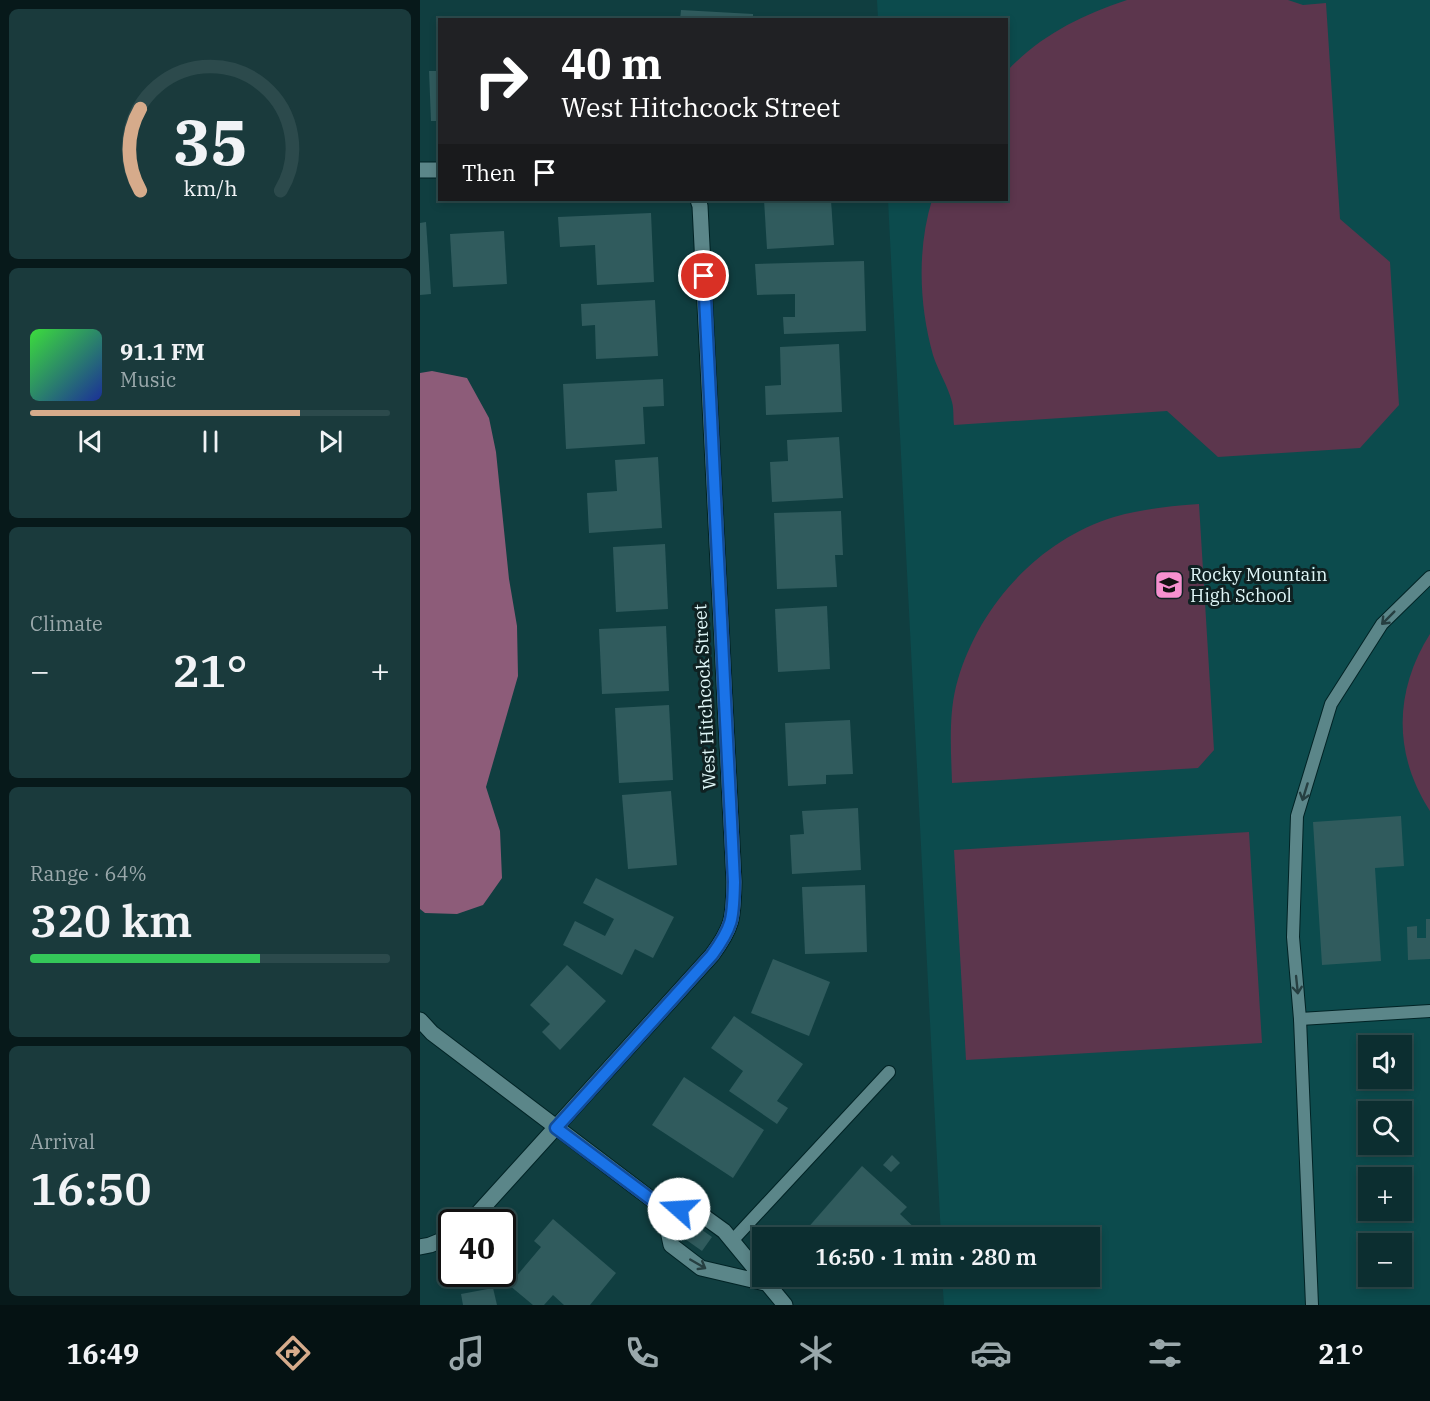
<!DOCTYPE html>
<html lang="en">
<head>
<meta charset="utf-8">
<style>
  :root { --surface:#0c2e30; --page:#1a3a3c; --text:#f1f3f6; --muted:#9aa8ab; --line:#2c4a4c; --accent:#d6ab8b }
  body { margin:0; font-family:"IBM Plex Serif",serif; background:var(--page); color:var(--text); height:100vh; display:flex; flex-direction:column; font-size:22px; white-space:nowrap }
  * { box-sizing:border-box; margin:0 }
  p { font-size:20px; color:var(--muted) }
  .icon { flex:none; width:33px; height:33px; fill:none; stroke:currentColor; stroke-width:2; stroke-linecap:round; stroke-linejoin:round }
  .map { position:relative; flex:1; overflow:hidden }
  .panel { display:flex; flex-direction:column; gap:9px; padding:9px; background:#07191a; width:420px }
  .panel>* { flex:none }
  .hud { position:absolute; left:18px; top:18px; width:570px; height:183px; border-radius:0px; box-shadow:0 3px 9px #0003,0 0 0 2px var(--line); background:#202124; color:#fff; overflow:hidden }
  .tools { position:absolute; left:938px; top:1035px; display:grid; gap:12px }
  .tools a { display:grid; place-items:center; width:54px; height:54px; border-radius:0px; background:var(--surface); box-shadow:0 3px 9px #0003,0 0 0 2px var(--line); font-size:30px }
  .speed { position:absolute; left:18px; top:1209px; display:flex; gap:12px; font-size:30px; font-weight:700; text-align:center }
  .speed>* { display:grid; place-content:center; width:78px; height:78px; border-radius:50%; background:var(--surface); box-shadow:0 3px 9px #0003,0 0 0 2px var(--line); line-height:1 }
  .speed .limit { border:3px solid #111; border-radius:9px; background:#fff; color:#111 }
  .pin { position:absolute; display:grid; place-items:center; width:51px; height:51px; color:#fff; margin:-26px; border:3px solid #fff; border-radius:50%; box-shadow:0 2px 6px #0007 }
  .me { position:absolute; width:66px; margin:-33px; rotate:289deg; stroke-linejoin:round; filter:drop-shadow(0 0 4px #0008) }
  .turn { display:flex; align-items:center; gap:21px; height:126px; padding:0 24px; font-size:27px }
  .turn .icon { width:78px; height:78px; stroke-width:2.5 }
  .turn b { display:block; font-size:42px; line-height:51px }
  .then { display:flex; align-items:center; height:57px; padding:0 24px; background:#0003; gap:12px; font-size:22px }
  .big { font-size:45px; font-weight:600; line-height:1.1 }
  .panel .card { flex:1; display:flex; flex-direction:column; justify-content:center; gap:9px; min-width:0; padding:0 21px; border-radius:9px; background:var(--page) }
  .panel .dial { align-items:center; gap:0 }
  .dial svg { height:156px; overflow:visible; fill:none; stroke:var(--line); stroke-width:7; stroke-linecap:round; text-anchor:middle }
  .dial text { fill:var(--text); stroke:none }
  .song { display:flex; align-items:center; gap:18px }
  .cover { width:72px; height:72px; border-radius:9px; background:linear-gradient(135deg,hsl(120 70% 55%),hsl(230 70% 35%)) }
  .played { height:6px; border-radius:3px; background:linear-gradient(90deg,var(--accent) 75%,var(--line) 75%) }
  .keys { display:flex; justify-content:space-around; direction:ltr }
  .heat { display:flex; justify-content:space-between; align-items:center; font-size:33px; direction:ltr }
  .charge { height:9px; border-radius:4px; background:linear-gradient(90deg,#34c759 64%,var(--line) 0) }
  .trip { position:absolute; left:332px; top:1227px; width:348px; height:60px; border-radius:0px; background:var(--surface); box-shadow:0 3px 9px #0003,0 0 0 2px var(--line); font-weight:600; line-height:60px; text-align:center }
  .menu { display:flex; height:96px; justify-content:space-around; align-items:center; background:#051213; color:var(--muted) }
  .menu .icon { width:42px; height:42px }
  .menu .on { color:var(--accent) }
  .menu b { font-size:27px; color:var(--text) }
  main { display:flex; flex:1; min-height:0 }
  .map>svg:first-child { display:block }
  .built { fill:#0c4b4d; fill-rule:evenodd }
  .green { fill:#5c364d }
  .water { fill:#8d5c79 }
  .building { fill:#305b5d }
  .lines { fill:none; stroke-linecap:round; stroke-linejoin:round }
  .service-casing { stroke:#012325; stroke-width:14 }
  .minor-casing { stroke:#012325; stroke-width:17 }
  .tertiary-casing { stroke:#012325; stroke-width:17 }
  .service { stroke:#5b8689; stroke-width:12 }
  .minor { stroke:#5b8689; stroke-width:15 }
  .tertiary { stroke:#5b8689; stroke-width:15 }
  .oneway { stroke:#263f41 }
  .route-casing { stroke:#114b97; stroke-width:15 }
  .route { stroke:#1a73e8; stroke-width:10 }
  .labels { text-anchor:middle; stroke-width:6; stroke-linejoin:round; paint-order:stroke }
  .poi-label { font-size:18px; fill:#e0f7f8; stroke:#0f2122; text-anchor:start }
  .street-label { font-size:18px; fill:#e0f7f8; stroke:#0f2122 }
</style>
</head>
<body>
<main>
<section class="panel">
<div class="card dial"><svg viewBox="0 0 100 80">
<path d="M14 69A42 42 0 1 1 86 69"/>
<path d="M14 69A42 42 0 0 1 14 27" stroke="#d6ab8b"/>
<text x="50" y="56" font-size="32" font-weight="700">35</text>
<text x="50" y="72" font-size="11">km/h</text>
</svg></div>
<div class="card">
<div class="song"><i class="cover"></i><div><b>91.1 FM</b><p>Music</p></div></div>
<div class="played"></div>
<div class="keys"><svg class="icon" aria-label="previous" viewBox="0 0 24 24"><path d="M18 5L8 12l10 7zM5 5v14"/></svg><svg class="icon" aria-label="pause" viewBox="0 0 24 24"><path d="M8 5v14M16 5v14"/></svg><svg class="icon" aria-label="next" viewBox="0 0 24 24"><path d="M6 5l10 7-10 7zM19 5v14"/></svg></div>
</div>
<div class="card"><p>Climate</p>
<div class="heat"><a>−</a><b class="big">21°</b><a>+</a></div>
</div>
<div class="card"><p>Range · 64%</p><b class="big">320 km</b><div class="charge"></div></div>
<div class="card"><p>Arrival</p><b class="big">16:50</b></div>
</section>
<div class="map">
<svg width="1010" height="1305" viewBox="0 0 1010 1305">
  <rect width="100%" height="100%" fill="#103e40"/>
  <path class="built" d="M457 0H1010V1305H524L522 1277 669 1276V1238L521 1237 468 200H586V20L458 19ZM948 1046H981V1078H948ZM948 1112H981V1144H948ZM948 1178H981V1210H948ZM948 1244H981V1276H948Z"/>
  <g class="green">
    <path d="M707 0H868L883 5 906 3 920 219 970 262 979 405 940 448 798 457 747 411 534 425C533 418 534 409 532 402 528 386 518 371 513 355 499 305 497 249 512 200H586L587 71C621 35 660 16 707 0Z"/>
    <path d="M779 504 794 750 778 768 532 783C531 749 528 712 538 679 560 605 619 540 694 517 722 509 750 506 779 504Z"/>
    <path d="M1010 634V811C973 754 974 691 1010 634Z"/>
    <path d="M829 832 842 1043 546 1060 534 850Z"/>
  </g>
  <path class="water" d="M12 371 47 378 69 418 76 452 89 579 97 626 98 676 66 787 80 831 82 878 63 905 37 914 5 913 0 909V373Z"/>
  <g class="building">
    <path d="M261 10 333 14V20H260Z"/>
    <path d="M227 16 228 20H179V18Z"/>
    <path d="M9 71H20V121H11Z"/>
    <path d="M344 200H411L414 245 347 249Z"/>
    <path d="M231 213 234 282 177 285 175 245 140 247 138 217Z"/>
    <path d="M6 222 11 294 0 295V223Z"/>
    <path d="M84 231 87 284 33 287 30 234Z"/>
    <path d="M444 261 446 331 364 334 363 317H375V294L337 295 335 264Z"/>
    <path d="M235 300 238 356 176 359 175 325 162 326 161 304Z"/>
    <path d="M419 344 422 412 346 415 345 386 361 385 360 347Z"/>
    <path d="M243 379 244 406 223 407 225 444 146 449 143 384Z"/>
    <path d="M419 437 423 498 352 502 350 462 368 461 367 440Z"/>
    <path d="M238 457 242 528 169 533 167 493 197 491 195 460Z"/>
    <path d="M421 511 423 555H415L417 587 357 589 354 513Z"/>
    <path d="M245 544 248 609 196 612 193 547Z"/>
    <path d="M407 606 410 669 358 672 355 609Z"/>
    <path d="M246 626 249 691 182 694 179 629Z"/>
    <path d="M249 705 253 780 199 783 195 708Z"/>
    <path d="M430 720 433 774 406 775V784L368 786 365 723Z"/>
    <path d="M251 791 257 865 208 869 202 795Z"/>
    <path d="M438 808 441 870 372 874 370 835 384 834 382 811Z"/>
    <path d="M981 816 984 866 955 868 961 961 902 965 893 822Z"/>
    <path d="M176 878 254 917 233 958 215 949 202 975 143 945 155 921 185 936 194 919 163 903Z"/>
    <path d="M445 885 447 952 385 954 382 887Z"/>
    <path d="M1006 919H1010V959L988 960 987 927 997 926V938H1006Z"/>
    <path d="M353 959 410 982 389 1036 331 1013Z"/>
    <path d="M147 965 186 1001 140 1050 122 1032 130 1024 110 1005Z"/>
    <path d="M314 1016 383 1064 357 1101 368 1108 357 1124 309 1091 323 1071 291 1048Z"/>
    <path d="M264 1077 344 1130 313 1178 232 1125Z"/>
    <path d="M472 1155 480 1163 471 1172 463 1165Z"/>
    <path d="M442 1166 487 1207 480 1214 501 1234 498 1238H379Z"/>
    <path d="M133 1219 196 1273 170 1305H144L133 1295 124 1305H113L89 1285 121 1247 114 1241Z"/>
    <path d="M275 1225 292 1237 282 1251 265 1239Z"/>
    <path d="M73 1288 77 1305H43L41 1294Z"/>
  </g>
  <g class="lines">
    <g class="service-casing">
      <g id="service">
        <path d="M880 1019 1010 1011"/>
        <path d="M312 1241 469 1072"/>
        <path d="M892 1305 880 1019 873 937 877 816 911 704 962 624 1010 577"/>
      </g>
    </g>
    <g class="minor-casing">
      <g id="minor">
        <path d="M0 170H20"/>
        <path d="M50 1222 292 955C314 925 313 917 314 882L280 206 278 200"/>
        <path d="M0 1247 10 1245 32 1236"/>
      </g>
    </g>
    <g class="tertiary-casing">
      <g id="tertiary">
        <path d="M0 1020 12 1033 243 1208"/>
        <path d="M345 1283 281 1268 251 1245 243 1208 275 1210 304 1231 365 1305"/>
      </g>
    </g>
    <use href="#service" class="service"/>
    <use href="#minor" class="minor"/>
    <use href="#tertiary" class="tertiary"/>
  </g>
  <defs><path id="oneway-shaft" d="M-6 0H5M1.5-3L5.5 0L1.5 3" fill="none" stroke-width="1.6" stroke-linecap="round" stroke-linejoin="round" transform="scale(1.5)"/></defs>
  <g class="oneway">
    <use href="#oneway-shaft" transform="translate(968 618) rotate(135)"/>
    <use href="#oneway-shaft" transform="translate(885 792) rotate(107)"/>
    <use href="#oneway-shaft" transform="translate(877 985) rotate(84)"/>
    <use href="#oneway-shaft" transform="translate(278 1264) rotate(30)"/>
  </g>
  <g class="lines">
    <g class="route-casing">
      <path id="route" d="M259 1209 243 1208 136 1128 292 955C314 925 313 917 314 882L284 276"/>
    </g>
    <use href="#route" class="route"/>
  </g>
  <defs>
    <g id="school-square" transform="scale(1.5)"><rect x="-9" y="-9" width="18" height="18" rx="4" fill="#f690cf" stroke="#0f2122"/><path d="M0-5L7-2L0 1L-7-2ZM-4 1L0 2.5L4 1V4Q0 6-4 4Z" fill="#111"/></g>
  </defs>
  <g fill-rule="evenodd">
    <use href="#school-square" x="749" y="585"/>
  </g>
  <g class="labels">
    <g class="poi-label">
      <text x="770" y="581">Rocky Mountain<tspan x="770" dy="21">High School</tspan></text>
    </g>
    <g class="street-label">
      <text transform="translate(285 697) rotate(-93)" y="6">West Hitchcock Street</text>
    </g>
  </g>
</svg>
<div class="tools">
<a><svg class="icon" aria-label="sound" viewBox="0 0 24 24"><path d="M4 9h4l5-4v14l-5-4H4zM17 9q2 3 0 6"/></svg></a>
<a><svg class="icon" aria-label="search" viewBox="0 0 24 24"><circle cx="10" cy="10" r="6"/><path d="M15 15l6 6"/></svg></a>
<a>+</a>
<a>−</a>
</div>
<div class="speed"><div class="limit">40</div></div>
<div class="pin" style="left:284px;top:276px;background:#d93025"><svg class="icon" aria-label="arrive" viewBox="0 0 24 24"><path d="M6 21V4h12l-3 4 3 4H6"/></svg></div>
<svg class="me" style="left:259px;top:1209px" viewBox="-20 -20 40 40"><circle r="19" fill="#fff"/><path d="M0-13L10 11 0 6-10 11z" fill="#1a73e8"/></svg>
<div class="trip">16:50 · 1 min · 280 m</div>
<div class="hud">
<div class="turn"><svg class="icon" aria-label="right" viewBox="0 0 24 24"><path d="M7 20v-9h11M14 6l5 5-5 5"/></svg><div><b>40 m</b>West Hitchcock Street</div></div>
<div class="then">Then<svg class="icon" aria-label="arrive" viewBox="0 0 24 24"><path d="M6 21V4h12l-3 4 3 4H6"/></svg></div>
</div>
</div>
</main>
<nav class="menu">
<b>16:49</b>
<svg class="icon on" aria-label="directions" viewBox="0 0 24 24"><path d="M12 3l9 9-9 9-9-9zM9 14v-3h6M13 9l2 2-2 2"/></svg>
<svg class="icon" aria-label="music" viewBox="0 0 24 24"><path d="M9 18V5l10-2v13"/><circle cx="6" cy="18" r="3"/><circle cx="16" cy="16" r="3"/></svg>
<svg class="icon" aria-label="phone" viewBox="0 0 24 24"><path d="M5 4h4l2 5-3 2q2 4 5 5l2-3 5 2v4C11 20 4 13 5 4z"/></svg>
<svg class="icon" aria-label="climate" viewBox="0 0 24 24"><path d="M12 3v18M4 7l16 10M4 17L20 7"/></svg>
<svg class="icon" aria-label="car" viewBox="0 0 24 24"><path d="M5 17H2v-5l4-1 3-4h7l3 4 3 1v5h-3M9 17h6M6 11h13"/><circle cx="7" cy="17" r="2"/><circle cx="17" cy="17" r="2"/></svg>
<svg class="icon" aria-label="filters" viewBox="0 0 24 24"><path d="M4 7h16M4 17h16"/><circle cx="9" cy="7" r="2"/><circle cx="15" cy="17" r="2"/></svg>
<b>21°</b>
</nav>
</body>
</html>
